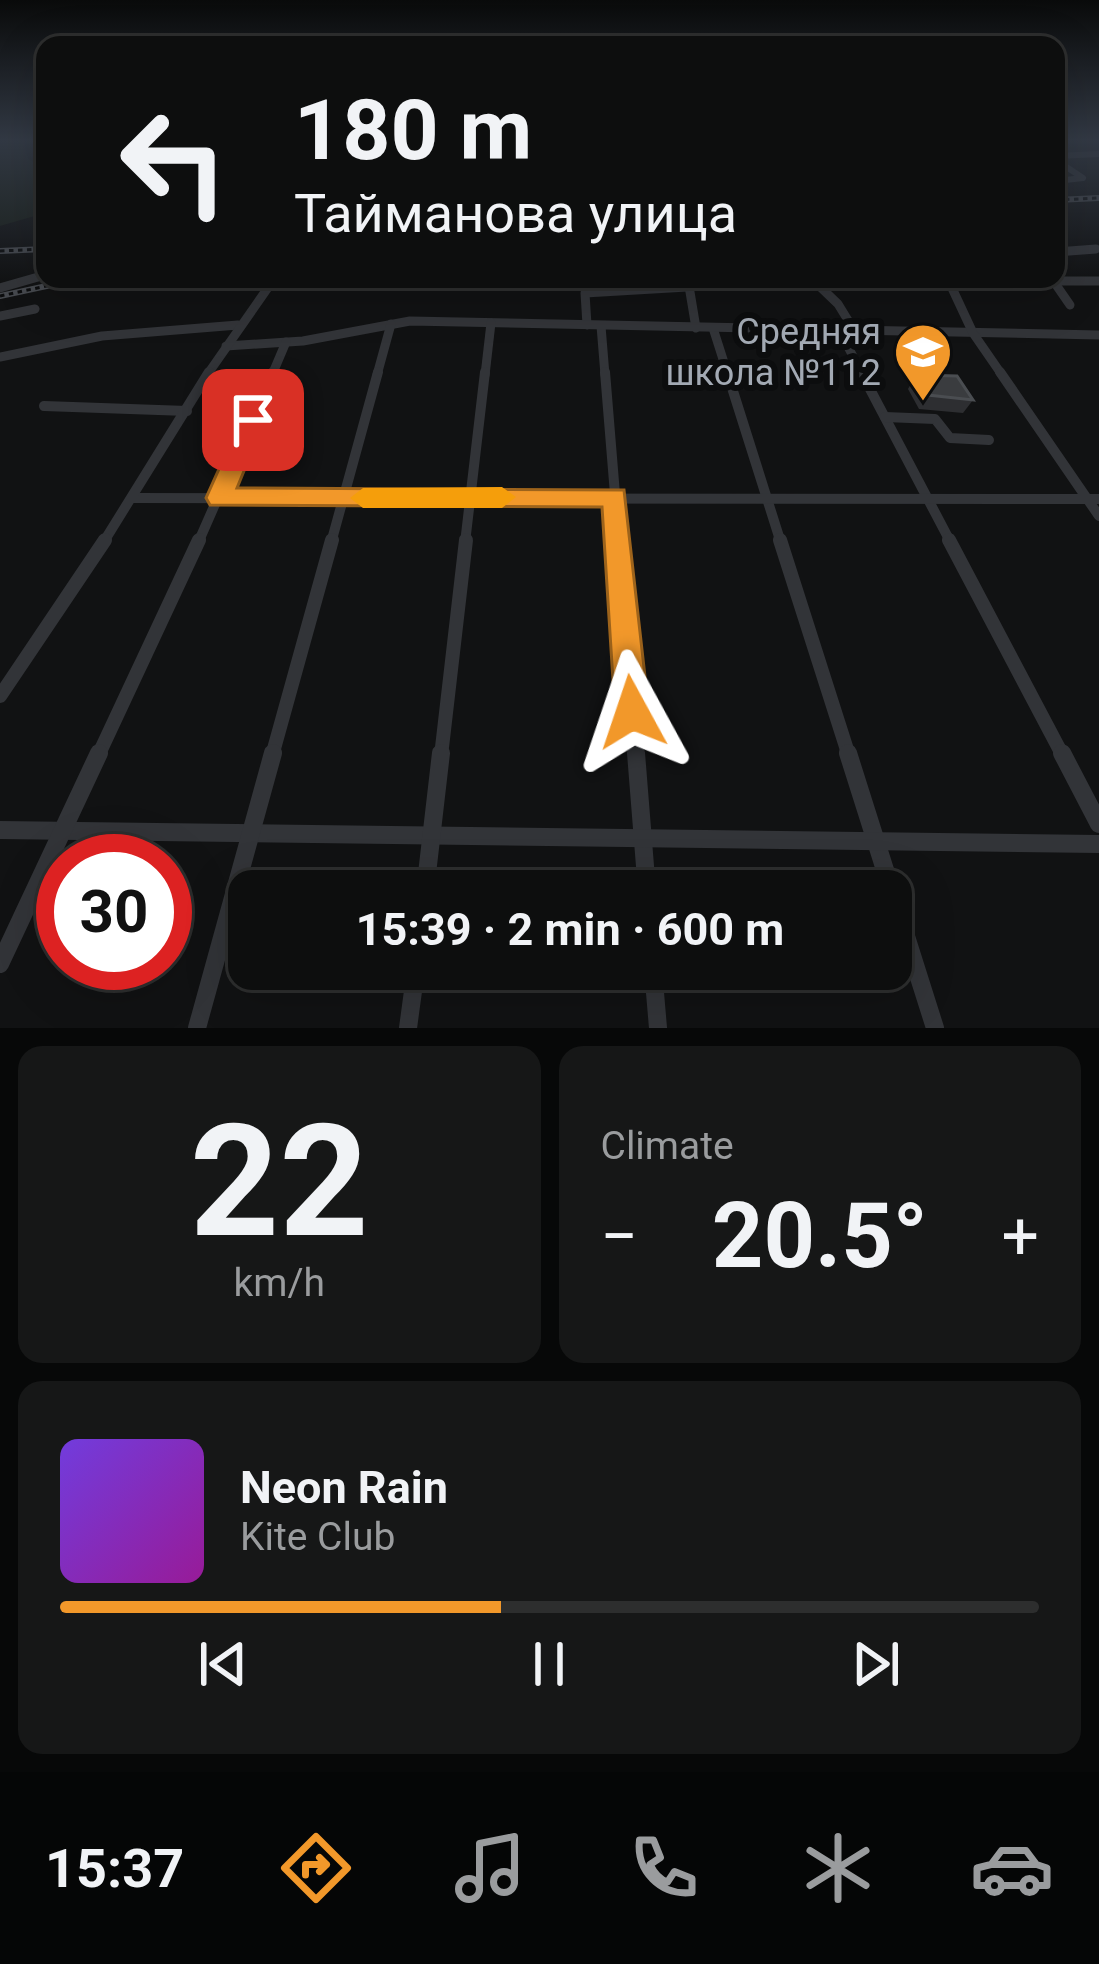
<!DOCTYPE html>
<html lang="en">
<head>
<meta charset="utf-8">
<style>
  :root { --surface:#0d0e0e; --page:#161717; --text:#f1f3f6; --muted:#9a9c9e; --line:#2d2e2e; --accent:#f2982a }
  body { margin:0; font-family:Roboto,sans-serif; background:var(--page); color:var(--text); height:100vh; display:flex; flex-direction:column; font-size:45px; white-space:nowrap }
  * { box-sizing:border-box; margin:0 }
  p { font-size:39px; color:var(--muted) }
  .icon { flex:none; width:66px; height:66px; fill:none; stroke:currentColor; stroke-width:2; stroke-linecap:round; stroke-linejoin:round }
  .map { position:relative; height:1028px; overflow:hidden }
  .panel { display:flex; flex-direction:column; gap:18px; padding:18px; background:#070808; flex:1 }
  .panel>* { flex:none }
  .top-card { position:absolute; left:36px; top:36px; width:1029px; height:252px; border-radius:24px; box-shadow:0 12px 48px #0002,0 0 0 3px var(--line); background:#0d0e0e; color:var(--text); overflow:hidden }
  .speed { position:absolute; left:36px; top:834px; display:flex; gap:24px; font-size:60px; font-weight:700; text-align:center }
  .speed>* { display:grid; place-content:center; width:156px; height:156px; border-radius:50%; background:var(--surface); box-shadow:0 12px 48px #0002,0 0 0 3px var(--line); line-height:1 }
  .speed .limit { border:18px solid #d22; background:#fff; color:#111 }
  .pin { position:absolute; display:grid; place-items:center; width:102px; height:102px; color:#fff; margin:-51px; border-radius:24px; box-shadow:0 6px 18px #0006 }
  .me { position:absolute; width:132px; margin:-66px; rotate:355deg; stroke-linejoin:round; filter:drop-shadow(0 0 9px #0008) }
  .turn { display:flex; align-items:center; gap:42px; height:252px; padding:0 60px; font-size:54px }
  .turn .icon { width:156px; height:156px; stroke-width:2.5 }
  .turn b { display:block; font-size:84px; line-height:102px }
  .big { font-size:90px; font-weight:700; line-height:1.1 }
  .panel .widget { flex:1; display:flex; flex-direction:column; justify-content:center; gap:18px; min-width:0; padding:0 42px; border-radius:24px; background:var(--page) }
  .panel .dial { align-items:center; gap:0 }
  .dial b { font-size:156px; line-height:1 }
  .song { display:flex; align-items:center; gap:36px }
  .cover { width:144px; height:144px; border-radius:18px; background:linear-gradient(135deg,hsl(260 70% 55%),hsl(300 70% 35%)) }
  .played { height:12px; border-radius:6px; background:linear-gradient(90deg,var(--accent) 45%,var(--line) 45%) }
  .keys { display:flex; justify-content:space-around; direction:ltr }
  .heat { display:flex; justify-content:space-between; align-items:center; font-size:66px; direction:ltr }
  .panel .tiles { flex:1; display:grid; gap:18px; grid-template-columns:1fr 1fr }
  .widget:last-child { grid-column:span 2 }
  .trip { position:absolute; left:228px; top:870px; width:684px; height:120px; border-radius:24px; background:var(--surface); box-shadow:0 12px 48px #0002,0 0 0 3px var(--line); font-weight:700; line-height:120px; text-align:center }
  .tabs { display:flex; height:192px; justify-content:space-around; align-items:center; background:#050606; color:var(--muted) }
  .tabs .icon { width:84px; height:84px }
  .tabs .on { color:var(--accent) }
  .tabs b { font-size:54px; color:var(--text) }
  .map>svg:first-child { display:block }
  .green { fill:#181e18 }
  .lines { fill:none; stroke-linecap:round; stroke-linejoin:round }
  .minor-far4 { stroke:#323438; stroke-width:6 }
  .minor-far3 { stroke:#323438; stroke-width:9 }
  .minor-far2 { stroke:#323438; stroke-width:10 }
  .minor-far1 { stroke:#323438; stroke-width:14 }
  .minor { stroke:#323438; stroke-width:18 }
  .rail-casing { stroke:#45484d; stroke-width:6 }
  .rail { stroke:#0c0d0e; stroke-width:3; stroke-dasharray:4.5; stroke-linecap:butt }
  .wall { fill:#2d2e31 }
  .building { fill:#3a3c3f; stroke:#4a4d51; stroke-width:3 }
  .route { fill:#f2982a; stroke:#9d631b; stroke-width:3 }
  .slow { fill:#f59e0b }
  .labels { text-anchor:middle; stroke-width:12; stroke-linejoin:round; paint-order:stroke }
  .far-poi-label { font-size:36px; fill:#a3aab4; stroke:#0c0d0e; text-anchor:end }
</style>
</head>
<body>
<div class="map">
<svg width="1099" height="1028" viewBox="0 0 1099 1028">
  <rect width="100%" height="100%" fill="#111213"/>
  <path class="green" d="M0 141H24L28 159 45 168V213L0 226Z"/>
  <g class="lines">
    <g class="minor-far4">
      <path d="M1056 156 1099 154"/>
      <path d="M1056 160 1083 178 1056 181"/>
    </g>
    <g class="minor-far3">
      <path d="M1056 252 1096 249"/>
      <path d="M773 279 814 281"/>
      <path d="M812 279 838 304 854 330"/>
      <path d="M1052 279 1070 305"/>
      <path d="M688 280 696 328"/>
      <path d="M0 288 45 275"/>
      <path d="M0 316 35 309"/>
      <path d="M587 325 585 293 687 287"/>
      <path d="M601 326 605 375"/>
      <path d="M713 328 728 375"/>
      <path d="M839 330 863 375"/>
      <path d="M226 346 303 341 410 321 1099 335"/>
      <path d="M0 357 102 336 238 325"/>
      <path d="M207 375 274 279"/>
      <path d="M272 375 286 342"/>
      <path d="M377 375 391 324"/>
      <path d="M485 375 491 323"/>
      <path d="M1002 375 973 333 952 288 984 281H1099"/>
    </g>
    <g class="minor-far2">
      <path d="M605 372 619 543"/>
      <path d="M727 372 781 543"/>
      <path d="M861 372 951 543"/>
      <path d="M1000 372 1099 516"/>
      <path d="M44 406 187 411"/>
      <path d="M885 417 935 419 950 438 989 440"/>
      <path d="M133 498 1099 499"/>
      <path d="M103 543 209 372"/>
      <path d="M198 543 273 372"/>
      <path d="M331 543 378 372"/>
      <path d="M465 543 485 372"/>
    </g>
    <g class="minor-far1">
      <path d="M618 540 636 756"/>
      <path d="M780 540 849 756"/>
      <path d="M949 540 1063 756"/>
      <path d="M0 696 105 540"/>
      <path d="M98 756 199 540"/>
      <path d="M272 756 332 540"/>
      <path d="M441 756 466 540"/>
    </g>
    <g class="minor">
      <path d="M636 753 647 891"/>
      <path d="M848 753 935 1028"/>
      <path d="M1062 753 1099 824"/>
      <path d="M0 830 1099 844"/>
      <path d="M425 891 441 753"/>
      <path d="M0 964 99 753"/>
      <path d="M653 969 658 1028"/>
      <path d="M197 1028 273 753"/>
      <path d="M408 1028 416 969"/>
    </g>
    <g class="rail-casing">
      <g id="rail">
        <path d="M1056 200 1099 198"/>
        <path d="M0 251 45 249"/>
        <path d="M0 296 79 279"/>
      </g>
    </g>
    <use href="#rail" class="rail"/>
  </g>
  <path class="wall" d="M916 375 973 400 963 413 919 409 908 389Z"/>
  <path class="building" d="M916 375 957 376 973 400 928 395Z"/>
  <linearGradient id="sky" x2="0" y2="1"><stop stop-color="#090a0a"/><stop offset="0.49" stop-color="#323944"/><stop offset="1" stop-color="#323944" stop-opacity="0"/></linearGradient>
  <rect width="1099" height="285" fill="url(#sky)"/>
  <path class="route" d="M253 412 265 420 237 488 624 490 649 712 644 724 632 729 620 724 615 712 602 507 210 505 206 498 241 420Z"/>
  <path class="slow" d="M502 487 516 497 502 508H363L350 498 363 488Z"/>
  <defs>
    <g id="school-pin" transform="scale(3)"><path d="M0 17L-7.5 6A9.5 9.5 0 1 1 7.5 6Z" fill="#f2982a" stroke="#0c0d0e"/><path d="M0-5L7-2L0 1L-7-2ZM-4 1L0 2.5L4 1V4Q0 6-4 4Z" fill="#fff"/></g>
  </defs>
  <g fill-rule="evenodd">
    <use href="#school-pin" x="923" y="352"/>
  </g>
  <g class="labels">
    <g class="far-poi-label">
      <text x="881" y="344">Средняя<tspan x="881" dy="41">школа №112</tspan></text>
    </g>
  </g>
</svg>
<div class="speed"><div class="limit">30</div></div>
<div class="pin" style="left:253px;top:420px;background:#d93025"><svg class="icon" aria-label="arrive" viewBox="0 0 24 24"><path d="M6 21V4h12l-3 4 3 4H6"/></svg></div>
<svg class="me" style="left:632px;top:712px" viewBox="-20 -20 40 40"><path d="M0-17L14 15 0 8-14 15z" fill="#f2982a" stroke="#fff" stroke-width="4"/></svg>
<div class="trip">15:39 · 2 min · 600 m</div>
<div class="top-card">
<div class="turn"><svg class="icon" aria-label="left" viewBox="0 0 24 24"><path d="M17 20v-9H6M10 6l-5 5 5 5"/></svg><div><b>180 m</b>Тайманова улица</div></div>
</div>
</div>
<section class="panel">
<div class="tiles">
<div class="widget dial"><b>22</b><p>km/h</p></div>
<div class="widget"><p>Climate</p>
<div class="heat"><a>−</a><b class="big">20.5°</b><a>+</a></div>
</div>
<div class="widget">
<div class="song"><i class="cover"></i><div><b>Neon Rain</b><p>Kite Club</p></div></div>
<div class="played"></div>
<div class="keys"><svg class="icon" aria-label="previous" viewBox="0 0 24 24"><path d="M18 5L8 12l10 7zM5 5v14"/></svg><svg class="icon" aria-label="pause" viewBox="0 0 24 24"><path d="M8 5v14M16 5v14"/></svg><svg class="icon" aria-label="next" viewBox="0 0 24 24"><path d="M6 5l10 7-10 7zM19 5v14"/></svg></div>
</div>
</div>
</section>
<nav class="tabs">
<b>15:37</b>
<svg class="icon on" aria-label="directions" viewBox="0 0 24 24"><path d="M12 3l9 9-9 9-9-9zM9 14v-3h6M13 9l2 2-2 2"/></svg>
<svg class="icon" aria-label="music" viewBox="0 0 24 24"><path d="M9 18V5l10-2v13"/><circle cx="6" cy="18" r="3"/><circle cx="16" cy="16" r="3"/></svg>
<svg class="icon" aria-label="phone" viewBox="0 0 24 24"><path d="M5 4h4l2 5-3 2q2 4 5 5l2-3 5 2v4C11 20 4 13 5 4z"/></svg>
<svg class="icon" aria-label="climate" viewBox="0 0 24 24"><path d="M12 3v18M4 7l16 10M4 17L20 7"/></svg>
<svg class="icon" aria-label="car" viewBox="0 0 24 24"><path d="M5 17H2v-5l4-1 3-4h7l3 4 3 1v5h-3M9 17h6M6 11h13"/><circle cx="7" cy="17" r="2"/><circle cx="17" cy="17" r="2"/></svg>
</nav>
</body>
</html>
